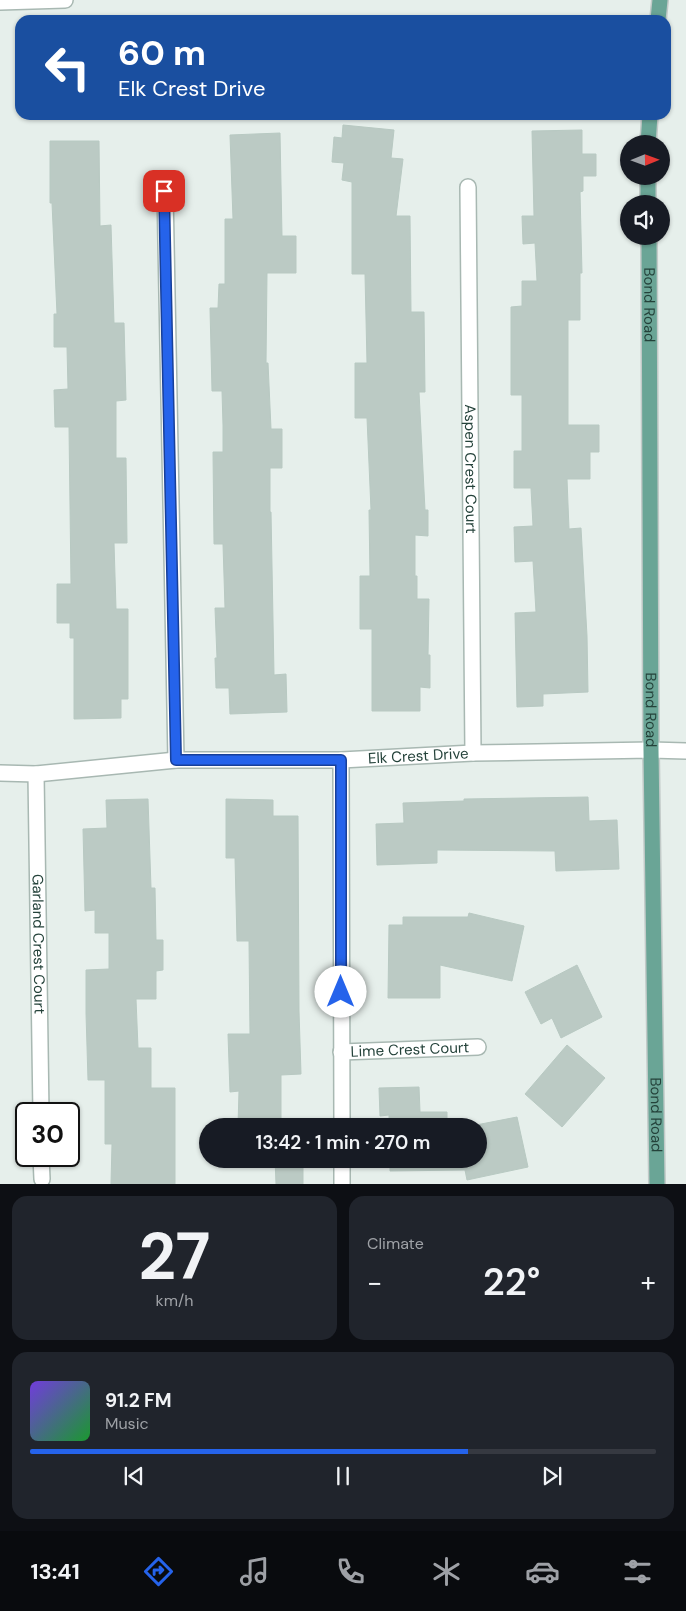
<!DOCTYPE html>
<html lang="en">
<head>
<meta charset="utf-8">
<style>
  :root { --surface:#171b24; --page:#20242c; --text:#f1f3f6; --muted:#9ea1a6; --line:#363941; --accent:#2563eb }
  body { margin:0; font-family:"DM Sans",sans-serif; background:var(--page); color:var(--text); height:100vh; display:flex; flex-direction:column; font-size:19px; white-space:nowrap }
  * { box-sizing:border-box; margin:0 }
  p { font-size:16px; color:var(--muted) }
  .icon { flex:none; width:28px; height:28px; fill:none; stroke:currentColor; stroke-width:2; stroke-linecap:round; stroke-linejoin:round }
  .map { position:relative; height:1184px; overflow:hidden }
  .sheet { display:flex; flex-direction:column; gap:12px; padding:12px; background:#0d0f14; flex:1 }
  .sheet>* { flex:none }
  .banner { position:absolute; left:15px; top:15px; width:656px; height:105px; border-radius:15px; box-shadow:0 1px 4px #0004; background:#1a4fa0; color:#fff; overflow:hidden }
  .needle { width:32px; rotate:89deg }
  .buttons { position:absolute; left:620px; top:135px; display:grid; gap:10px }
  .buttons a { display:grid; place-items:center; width:50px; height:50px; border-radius:50%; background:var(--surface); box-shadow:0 1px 4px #0004; font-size:25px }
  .speed { position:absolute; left:15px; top:1102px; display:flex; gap:10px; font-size:25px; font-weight:700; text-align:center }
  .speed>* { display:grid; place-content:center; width:65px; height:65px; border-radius:50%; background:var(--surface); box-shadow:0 1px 4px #0004; line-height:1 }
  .speed .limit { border:2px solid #111; border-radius:8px; background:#fff; color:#111 }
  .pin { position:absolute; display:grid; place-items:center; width:42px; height:42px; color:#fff; margin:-21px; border-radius:10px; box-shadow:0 2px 8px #0006 }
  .me { position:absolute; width:55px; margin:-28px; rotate:0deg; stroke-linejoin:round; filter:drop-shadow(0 0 4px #0008) }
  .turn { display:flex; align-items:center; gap:18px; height:105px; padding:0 20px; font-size:22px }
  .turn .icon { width:65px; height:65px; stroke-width:2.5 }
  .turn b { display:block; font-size:35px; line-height:42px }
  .big { font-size:38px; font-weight:600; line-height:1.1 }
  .sheet .card { flex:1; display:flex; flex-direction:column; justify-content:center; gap:8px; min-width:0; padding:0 18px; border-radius:15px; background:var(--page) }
  .sheet .dial { align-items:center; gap:0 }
  .dial b { font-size:65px; line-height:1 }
  .song { display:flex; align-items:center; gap:15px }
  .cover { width:60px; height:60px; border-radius:8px; background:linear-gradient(135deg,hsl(260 70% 55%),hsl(130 70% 35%)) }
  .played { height:5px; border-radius:2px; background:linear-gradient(90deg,var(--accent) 70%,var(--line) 70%) }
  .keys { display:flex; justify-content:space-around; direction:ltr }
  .heat { display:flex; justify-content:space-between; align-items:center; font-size:28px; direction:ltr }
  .sheet .tiles { flex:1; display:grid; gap:12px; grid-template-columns:1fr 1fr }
  .card:last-child { grid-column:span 2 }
  .trip { position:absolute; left:199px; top:1118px; width:288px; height:50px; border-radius:25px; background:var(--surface); box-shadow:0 1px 4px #0004; font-weight:600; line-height:50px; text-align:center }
  .tabs { display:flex; height:80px; justify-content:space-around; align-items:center; background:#090b0e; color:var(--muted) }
  .tabs .icon { width:35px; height:35px }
  .tabs .on { color:var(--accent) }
  .tabs b { font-size:22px; color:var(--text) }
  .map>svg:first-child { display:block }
  .building { fill:#bbcac4; stroke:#b8c9c2 }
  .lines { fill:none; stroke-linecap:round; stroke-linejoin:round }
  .minor-casing { stroke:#a8b8b2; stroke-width:18 }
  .major-casing { stroke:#c2cac8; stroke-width:18 }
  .minor { stroke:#fff; stroke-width:15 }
  .major { stroke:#6aa596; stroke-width:15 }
  .route-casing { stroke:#184099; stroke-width:12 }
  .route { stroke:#2563eb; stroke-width:9 }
  .labels { text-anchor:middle; stroke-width:4; stroke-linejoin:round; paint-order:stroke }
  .street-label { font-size:15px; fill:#24423a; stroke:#f7fbf9 }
</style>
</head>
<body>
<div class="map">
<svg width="686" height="1184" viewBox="0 0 686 1184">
  <rect width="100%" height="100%" fill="#e6efeb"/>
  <g class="building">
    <path d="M343 125 394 130 391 158 403 159 396 216H410L411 312H424L425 392H419L425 510H428V536L415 535V576H417V599H429L428 655H430V688L420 687V711H372V629H360V576H370L369 510H371L367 418H355V363H367L365 274H352V182L342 180 344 163 332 162 334 137 342 138Z"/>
    <path d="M582 130V154H596V176H583V191L580 192 582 273H580V320H568V425H599V452H590V479H567L569 529 581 528 587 636 588 692 543 694V706L517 707 515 613 536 612 533 561 515 562 514 527 533 526 531 488H514V451H522V395H511V307L522 306V281H537L535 243 523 244 522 216H534L532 131Z"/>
    <path d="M280 133 282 236H296V273H267L266 363H268L271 429H282V468H270V512H271L274 675 286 674 287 712 230 714 229 688H216L215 658H217L215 608H225L223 544H214L213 452H223V425L222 391H212L210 308H218L219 284H225V219H233L230 135Z"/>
    <path d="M50 141H99L100 226 111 225 114 323H124L126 400 116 401V458H126L127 543H114L116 609H128V699H121V718L74 719V638H70V623H57V584H71L69 427H55L54 390 68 389 67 347H54V314H57L52 203H50Z"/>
    <path d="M588 797 589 821 617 820 619 869 556 871 555 851 437 850V863L377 865 376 824 404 823 403 803 464 801V799Z"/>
    <path d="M148 799 151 888H155L156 940H163V970L156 971V999H136L138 1048H151V1088H175V1184H111L112 1144H105V1080H88L86 1013V970L109 969V933H95V910L85 911 83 829 107 828 106 800Z"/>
    <path d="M226 799 273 800V816H298L299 1011 301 1074 281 1075V1126H303H238L239 1091 230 1092 228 1034H250L249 941H237L235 858H226Z"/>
    <path d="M469 913 524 926 512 981 440 965V998H388L389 925H403V917H468Z"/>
    <path d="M577 965 602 1017 561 1038 552 1018 541 1024 525 992Z"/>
    <path d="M567 1045 605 1078 562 1127 525 1094Z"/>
    <path d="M419 1087 420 1112H447V1126H389V1115L380 1116 379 1088Z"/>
    <path d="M517 1117 528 1167 467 1180 465 1170 390 1171V1159H478V1126H471Z"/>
    <path d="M275 1159H303V1184H276Z"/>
  </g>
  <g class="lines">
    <g class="minor-casing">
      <g id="minor">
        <path d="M0 2 65 0"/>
        <path id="s1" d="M468 187 473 753"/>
        <path d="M165 191 176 760"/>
        <path d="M341 760 342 1126"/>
        <path id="s2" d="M0 773 36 774 176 760H341L473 753 651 750 686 751"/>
        <path id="s3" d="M36 774 41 1114"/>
        <path id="s4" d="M341 1052 478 1047"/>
        <path d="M41 1156 42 1179"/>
        <path d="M342 1159V1184"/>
      </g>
    </g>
    <g class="major-casing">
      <g id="major">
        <path d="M658 20 660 0"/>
        <path d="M648 144 650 115"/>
        <path d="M648 176V204"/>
        <path id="s5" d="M649 236 651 750 657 1184"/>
      </g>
    </g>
    <use href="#minor" class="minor"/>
    <use href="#major" class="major"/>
  </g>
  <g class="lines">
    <g class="route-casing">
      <path id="route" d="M164 191 176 760H341V992"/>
    </g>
    <use href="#route" class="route"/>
  </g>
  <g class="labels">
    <g class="street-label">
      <text dy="5" stroke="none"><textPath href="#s5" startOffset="69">Bond Road</textPath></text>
      <text dy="5" stroke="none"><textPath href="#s1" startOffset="282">Aspen Crest Court</textPath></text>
      <text dy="5" stroke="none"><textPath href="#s5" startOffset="474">Bond Road</textPath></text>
      <text dy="5" stroke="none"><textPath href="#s2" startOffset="419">Elk Crest Drive</textPath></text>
      <text dy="5" stroke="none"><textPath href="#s3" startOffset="170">Garland Crest Court</textPath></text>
      <text dy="5" stroke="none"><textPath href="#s4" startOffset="69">Lime Crest Court</textPath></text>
      <text dy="5" stroke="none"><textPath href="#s5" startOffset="879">Bond Road</textPath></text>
    </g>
  </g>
</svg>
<div class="buttons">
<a><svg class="needle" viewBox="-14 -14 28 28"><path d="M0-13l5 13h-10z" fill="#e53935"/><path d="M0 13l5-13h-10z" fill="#9ea1a6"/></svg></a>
<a><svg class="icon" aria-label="sound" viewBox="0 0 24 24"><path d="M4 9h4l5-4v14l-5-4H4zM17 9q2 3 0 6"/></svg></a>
</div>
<div class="speed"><div class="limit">30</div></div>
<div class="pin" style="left:164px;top:191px;background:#d93025"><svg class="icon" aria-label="arrive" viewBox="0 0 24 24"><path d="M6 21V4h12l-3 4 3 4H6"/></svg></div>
<svg class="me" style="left:341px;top:992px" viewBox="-20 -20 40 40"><circle r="19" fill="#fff"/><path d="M0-13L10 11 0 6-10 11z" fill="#2563eb"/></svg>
<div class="trip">13:42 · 1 min · 270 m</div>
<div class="banner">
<div class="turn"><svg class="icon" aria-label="left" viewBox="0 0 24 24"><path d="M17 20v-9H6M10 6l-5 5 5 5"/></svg><div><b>60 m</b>Elk Crest Drive</div></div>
</div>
</div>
<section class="sheet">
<div class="tiles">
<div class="card dial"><b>27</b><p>km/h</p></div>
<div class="card"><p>Climate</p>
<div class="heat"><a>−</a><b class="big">22°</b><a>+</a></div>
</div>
<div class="card">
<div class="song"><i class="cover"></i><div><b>91.2 FM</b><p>Music</p></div></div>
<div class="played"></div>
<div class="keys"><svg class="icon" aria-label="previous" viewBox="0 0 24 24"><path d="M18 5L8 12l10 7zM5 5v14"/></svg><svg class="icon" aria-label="pause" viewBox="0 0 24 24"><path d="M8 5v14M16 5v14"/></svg><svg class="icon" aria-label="next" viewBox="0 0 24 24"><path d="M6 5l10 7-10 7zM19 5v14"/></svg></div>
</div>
</div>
</section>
<nav class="tabs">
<b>13:41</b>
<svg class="icon on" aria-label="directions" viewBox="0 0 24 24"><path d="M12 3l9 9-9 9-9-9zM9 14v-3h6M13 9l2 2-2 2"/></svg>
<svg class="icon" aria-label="music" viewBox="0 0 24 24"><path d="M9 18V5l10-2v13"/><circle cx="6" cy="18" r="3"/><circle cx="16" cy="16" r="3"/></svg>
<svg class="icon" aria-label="phone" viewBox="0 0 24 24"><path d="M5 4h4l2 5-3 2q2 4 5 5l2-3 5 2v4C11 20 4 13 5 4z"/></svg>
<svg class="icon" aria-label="climate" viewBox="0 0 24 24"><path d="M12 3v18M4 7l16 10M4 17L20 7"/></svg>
<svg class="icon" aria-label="car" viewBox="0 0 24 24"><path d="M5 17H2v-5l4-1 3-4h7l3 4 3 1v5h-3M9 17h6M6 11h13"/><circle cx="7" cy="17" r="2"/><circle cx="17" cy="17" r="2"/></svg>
<svg class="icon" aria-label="filters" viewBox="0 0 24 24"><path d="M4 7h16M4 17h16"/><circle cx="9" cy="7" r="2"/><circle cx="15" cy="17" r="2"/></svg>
</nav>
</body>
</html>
